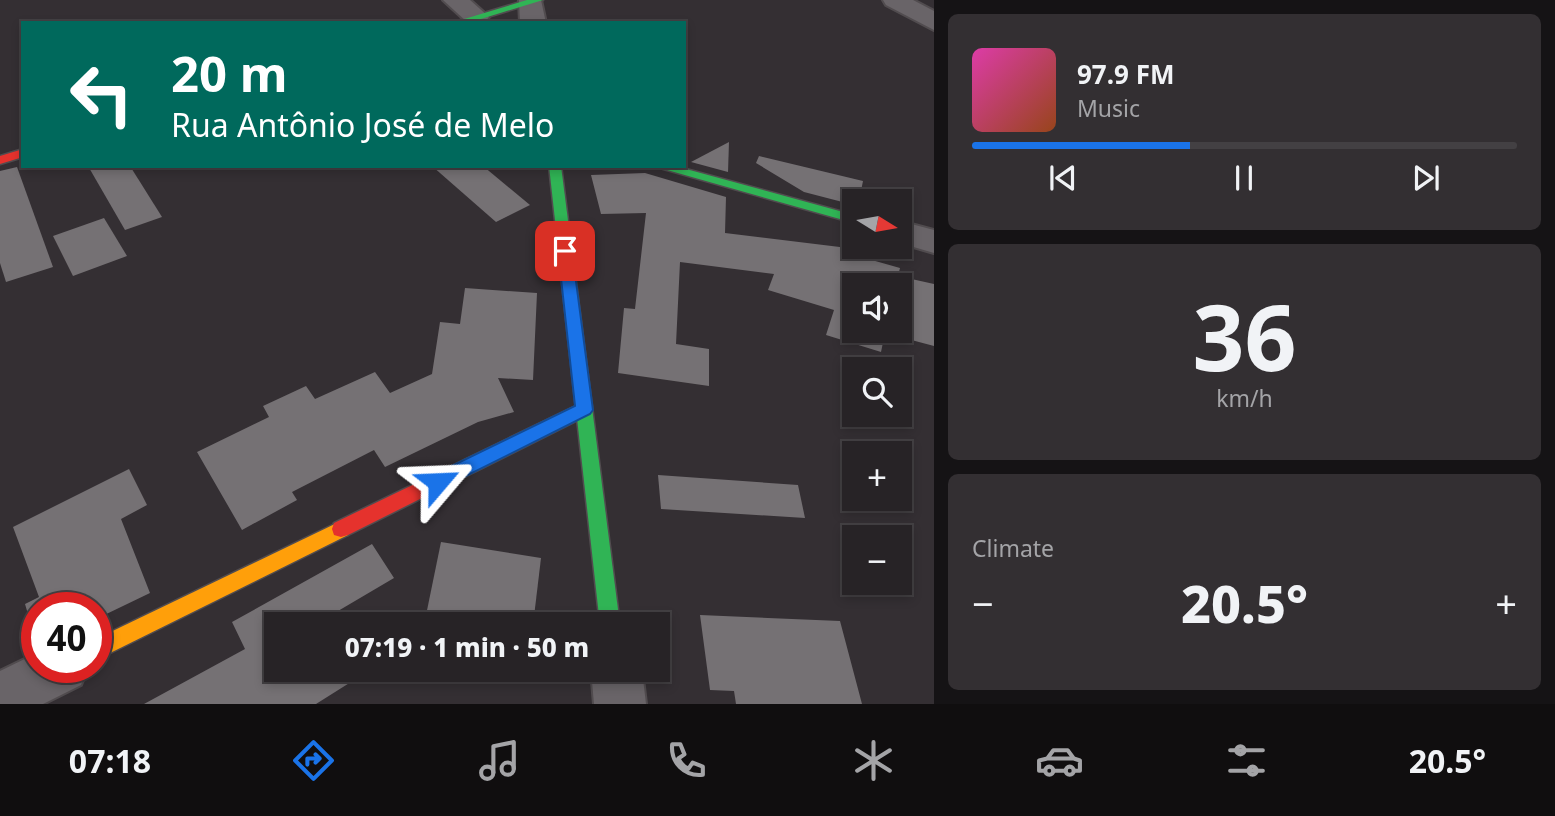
<!DOCTYPE html>
<html lang="en">
<head>
<meta charset="utf-8">
<style>
  :root { --surface:#272326; --page:#332f32; --text:#f1f3f6; --muted:#a4a4a7; --line:#434043; --accent:#1a73e8 }
  body { margin:0; font-family:"Noto Sans",sans-serif; background:var(--page); color:var(--text); height:100vh; display:flex; flex-direction:column; font-size:26px; white-space:nowrap }
  * { box-sizing:border-box; margin:0 }
  p { font-size:23px; color:var(--muted) }
  .icon { flex:none; width:38px; height:38px; fill:none; stroke:currentColor; stroke-width:2; stroke-linecap:round; stroke-linejoin:round }
  .map { position:relative; flex:1; overflow:hidden }
  .drawer { display:flex; flex-direction:column; gap:14px; padding:14px; background:#151315; width:621px }
  .drawer>* { flex:none }
  .hud { position:absolute; left:21px; top:21px; width:665px; height:147px; border-radius:0px; box-shadow:0 4px 10px #0003,0 0 0 2px var(--line); background:#00695c; color:#fff; overflow:hidden }
  .needle { width:46px; rotate:101deg }
  .fabs { position:absolute; left:842px; top:189px; display:grid; gap:14px }
  .fabs a { display:grid; place-items:center; width:70px; height:70px; border-radius:0px; background:var(--surface); box-shadow:0 4px 10px #0003,0 0 0 2px var(--line); font-size:35px }
  .speed { position:absolute; left:21px; top:592px; display:flex; gap:14px; font-size:35px; font-weight:700; text-align:center }
  .speed>* { display:grid; place-content:center; width:91px; height:91px; border-radius:50%; background:var(--surface); box-shadow:0 4px 10px #0003,0 0 0 2px var(--line); line-height:1 }
  .speed .limit { border:10px solid #d22; background:#fff; color:#111 }
  .pin { position:absolute; display:grid; place-items:center; width:60px; height:60px; color:#fff; margin:-30px; border-radius:14px; box-shadow:0 4px 10px #0006 }
  .me { position:absolute; width:77px; margin:-38px; rotate:64deg; stroke-linejoin:round; filter:drop-shadow(0 0 5px #0008) }
  .turn { display:flex; align-items:center; gap:24px; height:147px; padding:0 35px; font-size:32px }
  .turn .icon { width:91px; height:91px; stroke-width:2.5 }
  .turn b { display:block; font-size:49px; line-height:60px }
  .big { font-size:52px; font-weight:800; line-height:1.1 }
  .drawer .tile { flex:1; display:flex; flex-direction:column; justify-content:center; gap:10px; min-width:0; padding:0 24px; border-radius:10px; background:var(--page) }
  .drawer .dial { align-items:center; gap:0 }
  .dial b { font-size:91px; line-height:1 }
  .song { display:flex; align-items:center; gap:21px }
  .cover { width:84px; height:84px; border-radius:10px; background:linear-gradient(135deg,hsl(320 70% 55%),hsl(20 70% 35%)) }
  .played { height:7px; border-radius:4px; background:linear-gradient(90deg,var(--accent) 40%,var(--line) 40%) }
  .keys { display:flex; justify-content:space-around; direction:ltr }
  .heat { display:flex; justify-content:space-between; align-items:center; font-size:38px; direction:ltr }
  .trip { position:absolute; left:264px; top:612px; width:406px; height:70px; border-radius:0px; background:var(--surface); box-shadow:0 4px 10px #0003,0 0 0 2px var(--line); font-weight:800; line-height:70px; text-align:center }
  .menu { display:flex; height:112px; justify-content:space-around; align-items:center; background:#100e0f; color:var(--muted) }
  .menu .icon { width:49px; height:49px }
  .menu .on { color:var(--accent) }
  .menu b { font-size:32px; color:var(--text) }
  main { display:flex; flex:1; min-height:0 }
  .map>svg:first-child { display:block }
  .building { fill:#757174; fill-rule:evenodd }
  .lines { fill:none; stroke-linecap:round; stroke-linejoin:round }
  .street-casing { stroke:#514c4f; stroke-width:4 }
  .fast-casing { stroke:#514c4f; stroke-width:3 }
  .slow-casing { stroke:#514c4f; stroke-width:3 }
  .jam-casing { stroke:#514c4f; stroke-width:3 }
  .street { fill:#696468; fill-rule:evenodd }
  .fast { fill:#30b455; fill-rule:evenodd }
  .slow { fill:#ff9f0a; fill-rule:evenodd }
  .jam { fill:#e5322d; fill-rule:evenodd }
  .route { fill:#1a73e8; stroke:#114b97; stroke-width:2 }
</style>
</head>
<body>
<main>
<div class="map">
<svg width="934" height="704" viewBox="0 0 934 704">
  <rect width="100%" height="100%" fill="#342f33"/>
  <g class="building">
    <path d="M729 142 728 172 691 162Z"/>
    <path d="M759 156 863 181 859 201H854V205L804 192 756 163Z"/>
    <path d="M88 166H130L162 217 125 230Z"/>
    <path d="M432 166H483L530 205 496 222Z"/>
    <path d="M17 167 53 267 6 282 0 263V171Z"/>
    <path d="M645 173 726 197 725 233 848 248 847 253 900 268 898 276 934 284V346L885 333 881 352 826 335 834 310 768 290 774 274 680 262 676 344 709 349V386L618 373 624 308 635 309 646 213 601 214 591 175ZM854 285H900V331H854Z"/>
    <path d="M104 218 127 256 73 276 53 236Z"/>
    <path d="M465 288 537 293 533 380 498 378 514 412 478 422 385 467 374 450 292 492 297 500 242 530 197 452 269 417 263 406 306 386 315 399 375 372 390 393 432 374 440 322 460 324Z"/>
    <path d="M129 469 147 505 121 519 150 593 96 619V607H37V645L25 604 39 597 13 527Z"/>
    <path d="M658 475 798 485 805 518 661 509Z"/>
    <path d="M441 542 541 558 533 625H424Z"/>
    <path d="M372 544 394 578 338 611 346 625H276V670H370L316 704H144L245 649 232 622Z"/>
    <path d="M700 615 840 621 862 704H736L734 691 710 690Z"/>
  </g>
  <g class="lines">
    <g class="street-casing">
      <g id="street">
        <path d="M443 0H470L489 17 485 22H467Z"/>
        <path d="M519 0H541L546 23H520Z"/>
        <path d="M883 0H913L934 11V30L886 5Z"/>
        <path d="M900 221 934 230V253L900 243Z"/>
        <path d="M37 653V667H88L81 685 43 704H0V671Z"/>
        <path d="M591 670H642L646 704H594Z"/>
      </g>
    </g>
    <g class="fast-casing">
      <g id="fast">
        <path d="M527 0H543L468 23H451Z"/>
        <path d="M549 166H561L620 625H600Z"/>
        <path d="M653 166H675L854 215V223Z"/>
      </g>
    </g>
    <g class="slow-casing">
      <path id="slow" d="M341 521 348 523 350 529 348 535 96 660V639Z"/>
    </g>
    <g class="jam-casing">
      <g id="jam">
        <path d="M23 149V157L0 164V156Z"/>
        <path d="M584 402 590 404 592 409 590 414 348 535 341 537 334 535 332 529 334 523Z"/>
      </g>
    </g>
    <use href="#street" class="street"/>
    <use href="#fast" class="fast"/>
    <use href="#slow" class="slow"/>
    <use href="#jam" class="jam"/>
  </g>
  <path class="route" d="M565 246 572 251 593 410 590 414 444 487H431L429 482 431 476 575 406 558 251Z"/>
</svg>
<div class="fabs">
<a><svg class="needle" viewBox="-14 -14 28 28"><path d="M0-13l5 13h-10z" fill="#e53935"/><path d="M0 13l5-13h-10z" fill="#a4a4a7"/></svg></a>
<a><svg class="icon" aria-label="sound" viewBox="0 0 24 24"><path d="M4 9h4l5-4v14l-5-4H4zM17 9q2 3 0 6"/></svg></a>
<a><svg class="icon" aria-label="search" viewBox="0 0 24 24"><circle cx="10" cy="10" r="6"/><path d="M15 15l6 6"/></svg></a>
<a>+</a>
<a>−</a>
</div>
<div class="speed"><div class="limit">40</div></div>
<div class="pin" style="left:565px;top:251px;background:#d93025"><svg class="icon" aria-label="arrive" viewBox="0 0 24 24"><path d="M6 21V4h12l-3 4 3 4H6"/></svg></div>
<svg class="me" style="left:438px;top:482px" viewBox="-20 -20 40 40"><path d="M0-17L14 15 0 8-14 15z" fill="#1a73e8" stroke="#fff" stroke-width="4"/></svg>
<div class="trip">07:19 · 1 min · 50 m</div>
<div class="hud">
<div class="turn"><svg class="icon" aria-label="left" viewBox="0 0 24 24"><path d="M17 20v-9H6M10 6l-5 5 5 5"/></svg><div><b>20 m</b>Rua Antônio José de Melo</div></div>
</div>
</div>
<section class="drawer">
<div class="tile">
<div class="song"><i class="cover"></i><div><b>97.9 FM</b><p>Music</p></div></div>
<div class="played"></div>
<div class="keys"><svg class="icon" aria-label="previous" viewBox="0 0 24 24"><path d="M18 5L8 12l10 7zM5 5v14"/></svg><svg class="icon" aria-label="pause" viewBox="0 0 24 24"><path d="M8 5v14M16 5v14"/></svg><svg class="icon" aria-label="next" viewBox="0 0 24 24"><path d="M6 5l10 7-10 7zM19 5v14"/></svg></div>
</div>
<div class="tile dial"><b>36</b><p>km/h</p></div>
<div class="tile"><p>Climate</p>
<div class="heat"><a>−</a><b class="big">20.5°</b><a>+</a></div>
</div>
</section>
</main>
<nav class="menu">
<b>07:18</b>
<svg class="icon on" aria-label="directions" viewBox="0 0 24 24"><path d="M12 3l9 9-9 9-9-9zM9 14v-3h6M13 9l2 2-2 2"/></svg>
<svg class="icon" aria-label="music" viewBox="0 0 24 24"><path d="M9 18V5l10-2v13"/><circle cx="6" cy="18" r="3"/><circle cx="16" cy="16" r="3"/></svg>
<svg class="icon" aria-label="phone" viewBox="0 0 24 24"><path d="M5 4h4l2 5-3 2q2 4 5 5l2-3 5 2v4C11 20 4 13 5 4z"/></svg>
<svg class="icon" aria-label="climate" viewBox="0 0 24 24"><path d="M12 3v18M4 7l16 10M4 17L20 7"/></svg>
<svg class="icon" aria-label="car" viewBox="0 0 24 24"><path d="M5 17H2v-5l4-1 3-4h7l3 4 3 1v5h-3M9 17h6M6 11h13"/><circle cx="7" cy="17" r="2"/><circle cx="17" cy="17" r="2"/></svg>
<svg class="icon" aria-label="filters" viewBox="0 0 24 24"><path d="M4 7h16M4 17h16"/><circle cx="9" cy="7" r="2"/><circle cx="15" cy="17" r="2"/></svg>
<b>20.5°</b>
</nav>
</body>
</html>
